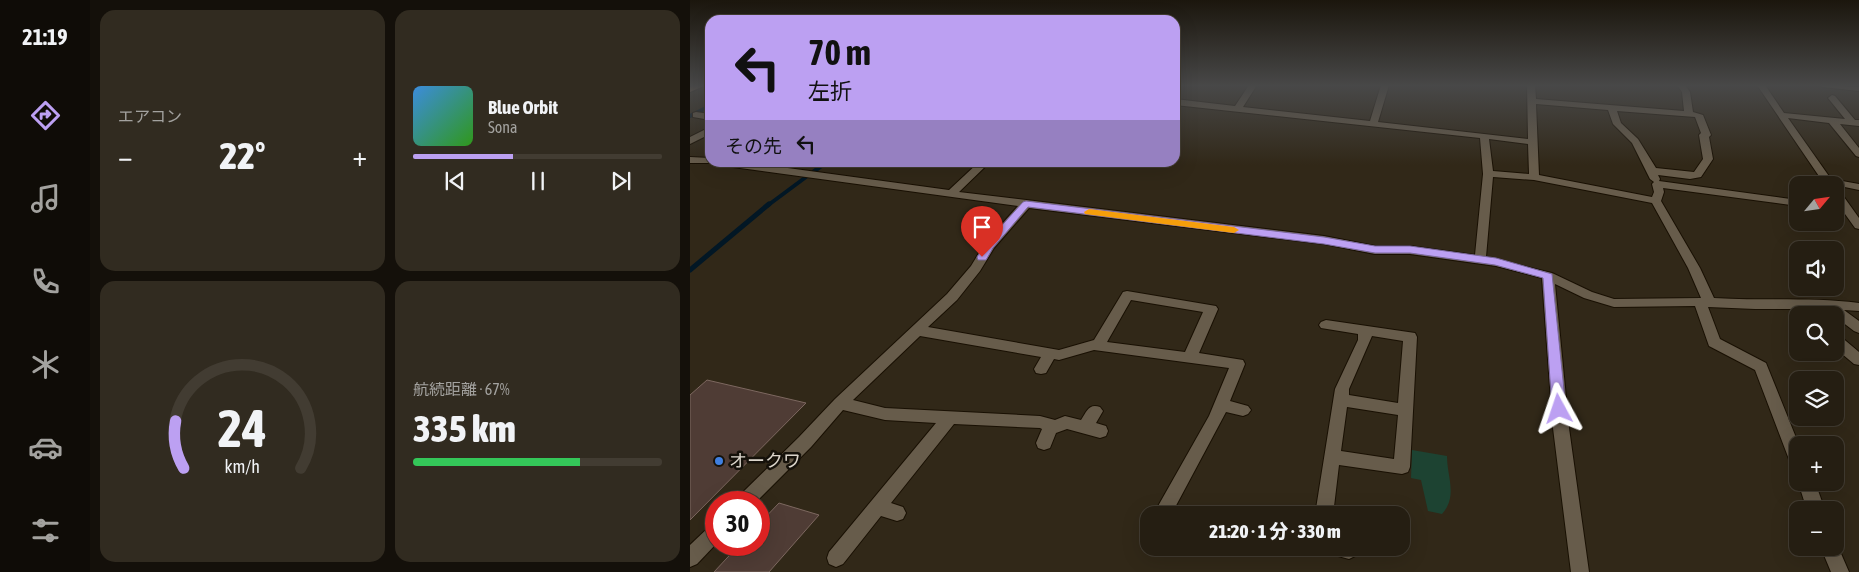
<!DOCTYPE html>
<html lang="ja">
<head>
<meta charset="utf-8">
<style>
  :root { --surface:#251e12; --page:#312b20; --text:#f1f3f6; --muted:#a3a29f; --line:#423c32; --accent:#bca0f2 }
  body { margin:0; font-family:"Asap Condensed","Noto Sans JP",sans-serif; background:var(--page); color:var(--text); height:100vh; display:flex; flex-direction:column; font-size:19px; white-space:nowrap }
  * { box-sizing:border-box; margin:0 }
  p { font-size:16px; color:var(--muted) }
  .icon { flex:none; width:28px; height:28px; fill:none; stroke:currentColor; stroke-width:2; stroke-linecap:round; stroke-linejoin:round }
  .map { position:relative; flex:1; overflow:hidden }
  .side { display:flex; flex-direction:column; gap:10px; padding:10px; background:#14100a; width:600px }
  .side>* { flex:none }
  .guide { position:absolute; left:15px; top:15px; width:475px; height:152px; border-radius:15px; box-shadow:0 5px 20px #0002,0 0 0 1px var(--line); background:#bca0f2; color:#111; overflow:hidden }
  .needle { width:32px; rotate:61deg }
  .tools { position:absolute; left:1099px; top:176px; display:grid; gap:10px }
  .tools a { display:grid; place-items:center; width:55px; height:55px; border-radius:10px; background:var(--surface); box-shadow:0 5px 20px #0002,0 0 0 1px var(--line); font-size:25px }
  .speed { position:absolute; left:15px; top:491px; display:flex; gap:10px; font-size:25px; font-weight:700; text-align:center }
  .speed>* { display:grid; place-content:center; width:65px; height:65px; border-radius:50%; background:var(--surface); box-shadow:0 5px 20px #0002,0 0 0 1px var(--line); line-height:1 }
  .speed .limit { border:8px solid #d22; background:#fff; color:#111 }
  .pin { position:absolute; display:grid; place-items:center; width:42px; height:42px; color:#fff; margin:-51px -21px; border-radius:50% 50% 50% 0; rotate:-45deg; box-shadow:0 0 5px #0007 }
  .pin .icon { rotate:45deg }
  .me { position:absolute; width:55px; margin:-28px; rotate:355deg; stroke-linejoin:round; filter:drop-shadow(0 0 4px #0008) }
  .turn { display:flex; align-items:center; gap:18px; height:105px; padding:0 20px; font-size:22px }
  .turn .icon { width:65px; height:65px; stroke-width:2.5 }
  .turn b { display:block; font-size:35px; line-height:42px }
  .then { display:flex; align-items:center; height:48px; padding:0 20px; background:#0003; gap:10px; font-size:19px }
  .big { font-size:38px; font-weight:800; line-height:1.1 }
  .side .card { flex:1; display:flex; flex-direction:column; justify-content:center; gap:8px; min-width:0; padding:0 18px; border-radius:15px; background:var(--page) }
  .side .dial { align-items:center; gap:0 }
  .dial svg { height:130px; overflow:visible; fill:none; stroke:var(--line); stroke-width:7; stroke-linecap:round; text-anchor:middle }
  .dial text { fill:var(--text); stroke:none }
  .song { display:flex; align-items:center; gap:15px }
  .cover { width:60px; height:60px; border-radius:8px; background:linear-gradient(135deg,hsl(210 70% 55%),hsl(110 70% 35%)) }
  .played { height:5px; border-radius:2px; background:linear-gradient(90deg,var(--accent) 40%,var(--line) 40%) }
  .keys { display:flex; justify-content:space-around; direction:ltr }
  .heat { display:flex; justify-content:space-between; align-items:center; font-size:28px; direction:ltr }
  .charge { height:8px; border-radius:4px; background:linear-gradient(90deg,#34c759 67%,var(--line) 0) }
  .side .tiles { flex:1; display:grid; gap:10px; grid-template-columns:repeat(2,1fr) }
  .trip { position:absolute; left:450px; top:506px; width:270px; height:50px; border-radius:15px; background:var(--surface); box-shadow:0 5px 20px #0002,0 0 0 1px var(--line); font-weight:800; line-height:50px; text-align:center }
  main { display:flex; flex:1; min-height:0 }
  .tabs { display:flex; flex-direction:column; width:90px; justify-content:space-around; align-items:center; background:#0f0c07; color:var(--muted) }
  .tabs .icon { width:35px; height:35px }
  .tabs .selected { color:var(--accent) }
  .tabs b { font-size:22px; color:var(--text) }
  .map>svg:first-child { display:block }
  .green { fill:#1d4332 }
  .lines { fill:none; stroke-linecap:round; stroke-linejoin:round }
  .stream-far1 { stroke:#021725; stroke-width:4 }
  .stream { stroke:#021725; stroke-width:5 }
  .building { fill:#4f3c35; stroke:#7d6860 }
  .minor-casing { stroke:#191003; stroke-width:2 }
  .major-casing { stroke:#191003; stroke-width:2 }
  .minor { fill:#675c4b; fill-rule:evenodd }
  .major { fill:#b68460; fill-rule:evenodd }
  .route { fill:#bca0f2; stroke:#7a689d }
  .slow { fill:#f59e0b }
  .shop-dot { fill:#3f7fe0; stroke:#15110a; stroke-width:2 }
  .labels { text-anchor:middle; stroke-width:5; stroke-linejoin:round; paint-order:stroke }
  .near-poi-label { font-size:18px; fill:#dbd5cb; stroke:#15110a; text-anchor:start }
</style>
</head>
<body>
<main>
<nav class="tabs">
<b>21:19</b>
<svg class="icon selected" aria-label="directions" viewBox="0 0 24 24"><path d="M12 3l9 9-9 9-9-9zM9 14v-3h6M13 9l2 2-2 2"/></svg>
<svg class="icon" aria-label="music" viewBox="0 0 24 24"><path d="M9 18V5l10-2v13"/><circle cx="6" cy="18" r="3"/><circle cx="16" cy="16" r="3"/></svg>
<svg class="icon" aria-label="phone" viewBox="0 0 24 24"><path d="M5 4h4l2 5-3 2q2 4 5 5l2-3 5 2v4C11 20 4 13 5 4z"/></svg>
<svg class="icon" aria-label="climate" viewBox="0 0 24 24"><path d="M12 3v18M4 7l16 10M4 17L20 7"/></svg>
<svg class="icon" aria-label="car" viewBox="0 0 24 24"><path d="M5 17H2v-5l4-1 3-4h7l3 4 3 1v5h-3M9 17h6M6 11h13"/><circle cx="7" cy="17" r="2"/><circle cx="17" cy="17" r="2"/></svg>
<svg class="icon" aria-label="filters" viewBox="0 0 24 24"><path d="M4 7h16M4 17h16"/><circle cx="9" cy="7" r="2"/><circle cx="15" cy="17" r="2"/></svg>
</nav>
<section class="side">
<div class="tiles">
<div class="card"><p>エアコン</p>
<div class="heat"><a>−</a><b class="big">22°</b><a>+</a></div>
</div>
<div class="card">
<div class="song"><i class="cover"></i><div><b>Blue Orbit</b><p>Sona</p></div></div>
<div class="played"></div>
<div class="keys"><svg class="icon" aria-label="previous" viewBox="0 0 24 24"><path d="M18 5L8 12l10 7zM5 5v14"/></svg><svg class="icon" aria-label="pause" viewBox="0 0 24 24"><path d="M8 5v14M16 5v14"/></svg><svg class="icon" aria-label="next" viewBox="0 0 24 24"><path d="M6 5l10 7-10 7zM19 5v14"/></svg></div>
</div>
<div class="card dial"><svg viewBox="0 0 100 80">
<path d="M14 69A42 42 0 1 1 86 69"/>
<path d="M14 69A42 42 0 0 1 9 40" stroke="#bca0f2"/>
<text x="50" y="56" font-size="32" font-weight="700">24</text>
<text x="50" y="72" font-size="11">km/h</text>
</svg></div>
<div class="card"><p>航続距離 · 67%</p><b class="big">335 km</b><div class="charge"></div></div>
</div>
</section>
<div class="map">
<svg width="1169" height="572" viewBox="0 0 1169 572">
  <rect width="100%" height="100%" fill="#312818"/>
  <path class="green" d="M722 450 757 456C757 477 768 496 752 514L738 511 731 480 721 478Z"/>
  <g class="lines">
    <g class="stream-far1">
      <path d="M0 116 20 106"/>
      <path d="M123 172 137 162"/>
      <path d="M77 206 116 177"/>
    </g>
    <path class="stream" d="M0 270 79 204"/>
  </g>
  <g class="building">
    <path d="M17 380 116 403 0 520V395Z"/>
    <path d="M89 503 129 515 79 572H24L49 545H69V524Z"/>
  </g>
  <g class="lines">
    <g class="minor-casing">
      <g id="minor">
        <path d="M559 85H567L553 107 680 121 691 85H699L688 122 838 139 837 85H845L846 99 994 111 992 92 987 85H995L1000 92 1003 112 1013 115 1021 135 1019 137 1023 159 1011 177 1000 179 968 175 970 179 969 181 1108 200V206L973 188 974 192 971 201 1010 268 1024 298C1072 301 1121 297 1169 303V311L1154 310 1169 321V333L1164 331 1135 309H1065L1018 307 1030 339 1076 363 1109 445H1108V469L1102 467 1100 462 1065 370 1019 346 1005 306 924 307 894 298 865 284 879 428 899 572H881L863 428 852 278 806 266 720 254H685L634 244 339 208 304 248 290 271 267 300 238 327 369 350 404 340 433 292 437 291 526 306 528 309 509 353 553 360 555 364 540 401 558 406 561 410 558 414 553 416 536 412 481 515H463L519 416 539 368 404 350 369 360 364 359 356 373 351 374 346 373 344 369 351 357 230 336 163 400 195 408 350 416 365 420 375 416 391 420C397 411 399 403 410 407L413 411 406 423 416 426 418 431 416 436 410 438 377 429 366 433 360 448 354 450 348 448 346 443 352 429 350 428 264 424 201 503 213 507 216 513 213 519 207 521 191 516 153 564 146 567 139 564 137 558 139 552 246 423 195 420 153 410 121 447 66 502H47L49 496 109 437 145 399 257 294 281 266 295 243 328 206 28 165 24 163H0V157L20 158V162H53L259 190 289 162H300L269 192 634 236 685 246H720L785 255 793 174 790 138 485 105V99L545 106ZM846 104 918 110 923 124 942 143 960 179 964 182 962 184 964 192 962 197 849 175ZM927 111 1005 117 1011 133 1009 135 1013 159 1004 172 966 168 948 139 931 123ZM799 139 838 144 839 174 803 171ZM803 177 844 180 962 203 998 268 1011 298 924 299 902 292 862 273 796 257ZM441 300 513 312 495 352 417 342Z"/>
        <path d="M1067 85H1075L1094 113 1155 119 1138 98 1142 95 1145 96 1165 120H1169V126L1150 124 1169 148V157L1166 156 1139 123 1098 118 1141 179 1169 184V190L1145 185H1135Z"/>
        <path d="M1129 85 1169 87V91L1133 87Z"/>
        <path d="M6 112 20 114V120L3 117V113Z"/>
        <path d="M20 127V134L0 144V137Z"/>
        <path d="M1145 189 1149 190 1169 218V229L1165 228 1145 200Z"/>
        <path d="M636 320 725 333 727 337 720 467 718 472 712 474 649 465 643 515H625L645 389 668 340V334L631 328 629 325 631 322ZM682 336 713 341 708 403 659 395V389ZM657 407 708 415 704 459 651 451Z"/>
        <path d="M1145 335 1150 336 1169 352V365L1164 364 1145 348Z"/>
        <path d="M1108 482H1125L1135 510H1117Z"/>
        <path d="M26 523V544L7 564 0 567V545L20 526Z"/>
        <path d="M1145 541 1146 542 1159 572H1141L1131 548H1145Z"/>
        <path d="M638 548H667L668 550 665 556 659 559 641 554Z"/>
      </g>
    </g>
    <g class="major-casing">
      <path id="major" d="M4 85H16L0 92V87Z"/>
    </g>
    <use href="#minor" class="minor"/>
    <use href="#major" class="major"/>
  </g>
  <linearGradient id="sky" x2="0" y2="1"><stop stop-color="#1b160d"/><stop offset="0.52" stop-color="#484848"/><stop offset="1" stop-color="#484848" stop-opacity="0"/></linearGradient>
  <rect width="1169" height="165" fill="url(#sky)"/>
  <path class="route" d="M336 201 634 237 685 246H720L806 258 862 274 876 409 874 413 869 414 864 413 862 409 853 278 805 265 720 253H685L634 244 338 207 303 248 296 260H288L287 257 295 244 333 202Z"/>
  <path class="slow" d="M399 209 544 227 549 230 544 233 395 214 394 212Z"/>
  <circle class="shop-dot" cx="29" cy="461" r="5"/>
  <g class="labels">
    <g class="near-poi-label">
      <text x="39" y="467">オークワ</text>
    </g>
  </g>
</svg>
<div class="tools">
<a><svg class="needle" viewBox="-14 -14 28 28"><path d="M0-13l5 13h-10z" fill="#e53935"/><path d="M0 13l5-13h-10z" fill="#a3a29f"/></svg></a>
<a><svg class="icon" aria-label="sound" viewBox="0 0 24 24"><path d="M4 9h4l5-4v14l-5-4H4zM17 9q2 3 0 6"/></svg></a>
<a><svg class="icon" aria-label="search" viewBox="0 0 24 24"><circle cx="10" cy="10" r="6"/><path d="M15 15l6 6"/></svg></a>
<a><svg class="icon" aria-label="layers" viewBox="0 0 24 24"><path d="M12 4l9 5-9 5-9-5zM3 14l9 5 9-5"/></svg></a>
<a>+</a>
<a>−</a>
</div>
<div class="speed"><div class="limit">30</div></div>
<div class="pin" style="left:292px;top:257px;background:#d93025"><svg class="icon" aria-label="arrive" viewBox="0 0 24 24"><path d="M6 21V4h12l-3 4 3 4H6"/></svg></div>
<svg class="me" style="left:869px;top:409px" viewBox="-20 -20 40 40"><path d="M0-17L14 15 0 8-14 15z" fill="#bca0f2" stroke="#fff" stroke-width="4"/></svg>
<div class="trip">21:20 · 1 分 · 330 m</div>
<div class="guide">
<div class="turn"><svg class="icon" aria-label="left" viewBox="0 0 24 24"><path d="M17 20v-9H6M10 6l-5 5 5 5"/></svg><div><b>70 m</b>左折</div></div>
<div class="then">その先<svg class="icon" aria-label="left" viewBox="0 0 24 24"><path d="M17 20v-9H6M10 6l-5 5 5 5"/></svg></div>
</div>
</div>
</main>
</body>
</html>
